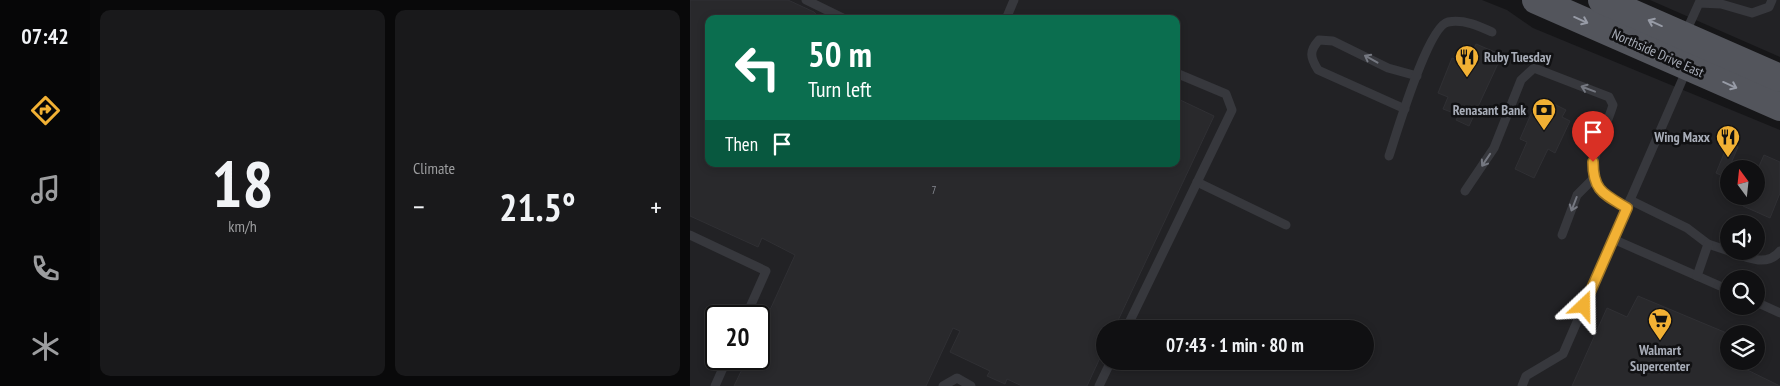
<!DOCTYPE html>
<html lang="en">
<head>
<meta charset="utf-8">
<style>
  :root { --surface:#101012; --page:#19191b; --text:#f1f3f6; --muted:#9c9d9f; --line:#303032; --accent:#f2b134 }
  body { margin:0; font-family:"PT Sans Narrow",sans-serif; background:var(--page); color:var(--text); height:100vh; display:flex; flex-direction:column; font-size:19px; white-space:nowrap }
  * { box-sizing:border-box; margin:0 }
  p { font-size:16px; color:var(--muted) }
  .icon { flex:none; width:28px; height:28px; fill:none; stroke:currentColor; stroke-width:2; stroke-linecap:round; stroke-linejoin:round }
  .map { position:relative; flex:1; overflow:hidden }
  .details { display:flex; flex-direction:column; gap:10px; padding:10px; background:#09090a; width:600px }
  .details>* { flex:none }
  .top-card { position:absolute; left:15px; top:15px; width:475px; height:152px; border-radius:10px; box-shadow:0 2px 8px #0003,0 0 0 1px var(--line); background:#0b6e4f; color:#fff; overflow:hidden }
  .needle { width:32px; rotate:345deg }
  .controls { position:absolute; left:1030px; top:160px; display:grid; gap:10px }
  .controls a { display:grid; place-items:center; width:45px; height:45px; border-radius:50%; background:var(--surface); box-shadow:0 2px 8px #0003,0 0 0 1px var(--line); font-size:25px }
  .speed { position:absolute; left:15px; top:305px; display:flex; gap:10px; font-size:25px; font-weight:700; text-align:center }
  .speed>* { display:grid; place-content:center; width:65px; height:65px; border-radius:50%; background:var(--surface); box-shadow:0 2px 8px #0003,0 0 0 1px var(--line); line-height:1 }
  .speed .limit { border:2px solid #111; border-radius:8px; background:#fff; color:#111 }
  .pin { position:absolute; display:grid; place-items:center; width:42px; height:42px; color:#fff; margin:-51px -21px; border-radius:50% 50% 50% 0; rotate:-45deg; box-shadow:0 0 5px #0007 }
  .pin .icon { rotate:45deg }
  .me { position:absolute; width:55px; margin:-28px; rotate:23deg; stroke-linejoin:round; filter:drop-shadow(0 0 4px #0008) }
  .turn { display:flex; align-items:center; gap:18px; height:105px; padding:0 20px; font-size:22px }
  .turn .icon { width:65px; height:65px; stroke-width:2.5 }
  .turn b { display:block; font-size:35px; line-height:42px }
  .then { display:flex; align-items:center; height:48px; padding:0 20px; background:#0003; gap:10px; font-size:19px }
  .big { font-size:38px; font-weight:600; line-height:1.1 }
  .details .widget { flex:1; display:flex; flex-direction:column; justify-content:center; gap:8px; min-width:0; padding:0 18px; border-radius:10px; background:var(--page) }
  .details .dial { align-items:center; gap:0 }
  .dial b { font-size:65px; line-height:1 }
  .heat { display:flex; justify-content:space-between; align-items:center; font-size:28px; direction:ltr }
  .details .tiles { flex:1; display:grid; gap:10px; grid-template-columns:repeat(2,1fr) }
  .trip { position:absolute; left:406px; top:320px; width:278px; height:50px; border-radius:25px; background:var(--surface); box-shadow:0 2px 8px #0003,0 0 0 1px var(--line); font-weight:600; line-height:50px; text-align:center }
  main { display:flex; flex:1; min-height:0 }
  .tab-bar { display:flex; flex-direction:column; width:90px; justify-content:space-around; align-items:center; background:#060607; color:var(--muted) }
  .tab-bar .icon { width:35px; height:35px }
  .tab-bar .on { color:var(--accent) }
  .tab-bar b { font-size:22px; color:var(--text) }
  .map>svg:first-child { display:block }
  .built { fill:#222225; fill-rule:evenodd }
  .building { fill:#29292c; stroke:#303034 }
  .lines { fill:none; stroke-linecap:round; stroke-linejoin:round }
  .service { stroke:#37383d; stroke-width:9 }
  .primary { stroke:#53555c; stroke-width:28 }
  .oneway { stroke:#979ba6 }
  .oneway2 { stroke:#757881 }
  .route-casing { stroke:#9d7322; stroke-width:12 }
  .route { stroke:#f2b134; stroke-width:9 }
  .labels { text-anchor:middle; stroke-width:5; stroke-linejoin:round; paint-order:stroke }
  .number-label { font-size:11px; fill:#888b94 }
  .street-label { font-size:14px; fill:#a8adb8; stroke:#111113 }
  .poi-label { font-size:14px; font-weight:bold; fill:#a8adb8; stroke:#111113; text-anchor:end }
</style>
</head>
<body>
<main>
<nav class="tab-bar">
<b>07:42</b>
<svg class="icon on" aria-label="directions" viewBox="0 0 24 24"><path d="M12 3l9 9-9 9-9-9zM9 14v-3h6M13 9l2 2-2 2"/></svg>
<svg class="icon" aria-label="music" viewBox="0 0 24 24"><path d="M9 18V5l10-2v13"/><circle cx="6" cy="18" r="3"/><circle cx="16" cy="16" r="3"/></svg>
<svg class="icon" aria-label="phone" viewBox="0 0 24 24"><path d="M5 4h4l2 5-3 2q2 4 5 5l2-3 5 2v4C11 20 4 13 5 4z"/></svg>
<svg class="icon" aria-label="climate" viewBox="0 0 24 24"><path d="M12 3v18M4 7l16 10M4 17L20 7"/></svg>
</nav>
<section class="details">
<div class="tiles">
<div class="widget dial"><b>18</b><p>km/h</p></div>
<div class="widget"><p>Climate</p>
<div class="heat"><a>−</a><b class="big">21.5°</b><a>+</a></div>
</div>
</div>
</section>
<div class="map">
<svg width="1090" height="386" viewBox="0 0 1090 386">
  <rect width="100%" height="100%" fill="#161618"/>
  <g class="built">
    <path d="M0 0H792L817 10 843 28 1090 130V386H0ZM19 19H486V164H19ZM1039 169H1066V196H1039ZM1039 224H1066V251H1039ZM1039 279H1066V306H1039ZM26 316H69V359H26ZM415 329H675V361H415ZM1039 334H1066V361H1039Z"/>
    <path d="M960 0H1090V57Z"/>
  </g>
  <g class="building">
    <path d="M0 0H98L124 12 130 19H19V164H486V98L524 116 424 329H415V347L397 386H332L317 379 315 384 297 376 300 371 260 352 270 331 263 328 236 386H44L57 359H69V334L105 255 72 238 68 247 0 216Z"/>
    <path d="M786 44 812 55 779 126 766 120 769 115 753 109 758 97 748 93 762 58 777 64Z"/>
    <path d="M856 100 876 110 872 117 880 121 865 153 858 149 844 178 825 169 837 142 830 139 845 105 852 109Z"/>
    <path d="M1038 144 1048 147 1035 177 1026 173Z"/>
    <path d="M1074 155 1090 162V193L1080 218 1053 206 1057 196H1066V173Z"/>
    <path d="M948 296 1039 334V347L1035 359 1090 386H882L917 308 937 317Z"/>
  </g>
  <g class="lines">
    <g class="service">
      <path d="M116 0 155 19"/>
      <path d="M316 19 324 0"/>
      <path d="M995 34 1009 3 1031 4 1062 13 1079 7 1082 0"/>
      <path d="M715 109 628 70C620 57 619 51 629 40L643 41 698 68 727 76"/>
      <path d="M699 156C706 135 738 26 758 22 774 19 789 26 802 32"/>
      <path d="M507 182 596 225"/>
      <path d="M775 191 804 148 831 80 844 68 919 97 923 105C915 132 891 170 913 193 919 199 929 203 937 208"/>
      <path d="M940 200 997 228 1018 244 1039 251"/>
      <path d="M0 235 76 271 56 316"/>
      <path d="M872 235 887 195 903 179"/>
      <path d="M923 239 1039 290"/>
      <path d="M1039 251C1055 257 1077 268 1090 251"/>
      <path d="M1007 276 1018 244"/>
      <path d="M1066 302 1090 313"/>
      <path d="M436 329 542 110 536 94 486 73"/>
      <path d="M25 386 37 359"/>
      <path d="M253 386 267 378 281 386"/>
      <path d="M409 386 421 361"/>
      <path d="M832 386 836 376 873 354 997 69"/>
    </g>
    <g class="primary">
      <path d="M846 0 1090 107"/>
      <path d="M912 0 1090 78"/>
    </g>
  </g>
  <defs><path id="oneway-shaft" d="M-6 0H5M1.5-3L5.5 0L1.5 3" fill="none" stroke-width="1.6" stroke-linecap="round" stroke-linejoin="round" transform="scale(1.25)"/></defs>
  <g class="oneway">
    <use href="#oneway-shaft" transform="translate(891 20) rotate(24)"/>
    <use href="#oneway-shaft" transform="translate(965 23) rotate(-156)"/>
    <use href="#oneway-shaft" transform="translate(1040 85) rotate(24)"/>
  </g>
  <g class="oneway2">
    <use href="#oneway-shaft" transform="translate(681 59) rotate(-151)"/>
    <use href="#oneway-shaft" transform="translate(898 89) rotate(-159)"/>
    <use href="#oneway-shaft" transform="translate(796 160) rotate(124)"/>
    <use href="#oneway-shaft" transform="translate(884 204) rotate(111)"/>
  </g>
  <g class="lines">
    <g class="route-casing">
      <path id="route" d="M894 306 937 208C914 194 903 191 903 162"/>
    </g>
    <use href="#route" class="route"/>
  </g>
  <defs>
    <g id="restaurant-pin" transform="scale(1.25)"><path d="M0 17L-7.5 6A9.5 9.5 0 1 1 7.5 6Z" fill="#f2b134" stroke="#111113"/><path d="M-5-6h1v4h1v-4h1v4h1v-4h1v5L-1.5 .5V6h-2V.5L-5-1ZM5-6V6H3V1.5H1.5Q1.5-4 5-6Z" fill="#111"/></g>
    <g id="bank-pin" transform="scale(1.25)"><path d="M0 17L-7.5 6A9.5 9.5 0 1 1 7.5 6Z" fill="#f2b134" stroke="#111113"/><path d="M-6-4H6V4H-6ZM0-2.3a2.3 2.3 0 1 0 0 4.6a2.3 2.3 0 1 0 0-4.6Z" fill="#111"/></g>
    <g id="supermarket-pin" transform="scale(1.25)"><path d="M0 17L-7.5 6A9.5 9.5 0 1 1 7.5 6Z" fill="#f2b134" stroke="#111113"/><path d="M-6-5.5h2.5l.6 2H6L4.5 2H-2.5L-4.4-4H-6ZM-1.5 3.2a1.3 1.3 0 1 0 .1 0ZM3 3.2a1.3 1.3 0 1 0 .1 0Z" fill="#111"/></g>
  </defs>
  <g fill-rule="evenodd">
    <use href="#restaurant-pin" x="777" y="57"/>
    <use href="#bank-pin" x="854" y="110"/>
    <use href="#restaurant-pin" x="1038" y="137"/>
    <use href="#supermarket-pin" x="970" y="320"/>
  </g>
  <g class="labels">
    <g class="number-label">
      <text x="244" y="194">7</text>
    </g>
    <g class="street-label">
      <text transform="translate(968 53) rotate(24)" y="5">Northside Drive East</text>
    </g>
    <g class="poi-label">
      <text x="794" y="62" text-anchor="start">Ruby Tuesday</text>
      <text x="836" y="115">Renasant Bank</text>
      <text x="1020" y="142">Wing Maxx</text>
      <text x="970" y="355" text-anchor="middle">Walmart<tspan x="970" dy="16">Supercenter</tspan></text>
    </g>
  </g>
</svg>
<div class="controls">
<a><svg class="needle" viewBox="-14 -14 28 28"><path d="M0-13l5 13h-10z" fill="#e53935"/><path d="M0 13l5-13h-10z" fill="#9c9d9f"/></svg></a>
<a><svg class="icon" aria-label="sound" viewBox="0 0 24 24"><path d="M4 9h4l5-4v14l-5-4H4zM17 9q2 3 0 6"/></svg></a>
<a><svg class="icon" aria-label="search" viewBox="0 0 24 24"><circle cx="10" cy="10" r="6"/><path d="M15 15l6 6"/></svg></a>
<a><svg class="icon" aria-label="layers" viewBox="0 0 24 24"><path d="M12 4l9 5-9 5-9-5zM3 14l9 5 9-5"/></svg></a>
</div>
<div class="speed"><div class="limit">20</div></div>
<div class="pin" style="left:903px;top:162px;background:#d93025"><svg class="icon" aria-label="arrive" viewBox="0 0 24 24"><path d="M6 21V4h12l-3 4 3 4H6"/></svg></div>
<svg class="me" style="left:894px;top:306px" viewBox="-20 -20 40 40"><path d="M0-17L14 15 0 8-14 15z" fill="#f2b134" stroke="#fff" stroke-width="4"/></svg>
<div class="trip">07:43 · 1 min · 80 m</div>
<div class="top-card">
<div class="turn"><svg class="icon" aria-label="left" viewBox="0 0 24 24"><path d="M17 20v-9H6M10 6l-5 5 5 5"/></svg><div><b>50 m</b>Turn left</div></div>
<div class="then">Then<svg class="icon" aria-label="arrive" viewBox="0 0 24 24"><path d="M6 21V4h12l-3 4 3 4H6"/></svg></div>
</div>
</div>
</main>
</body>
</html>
